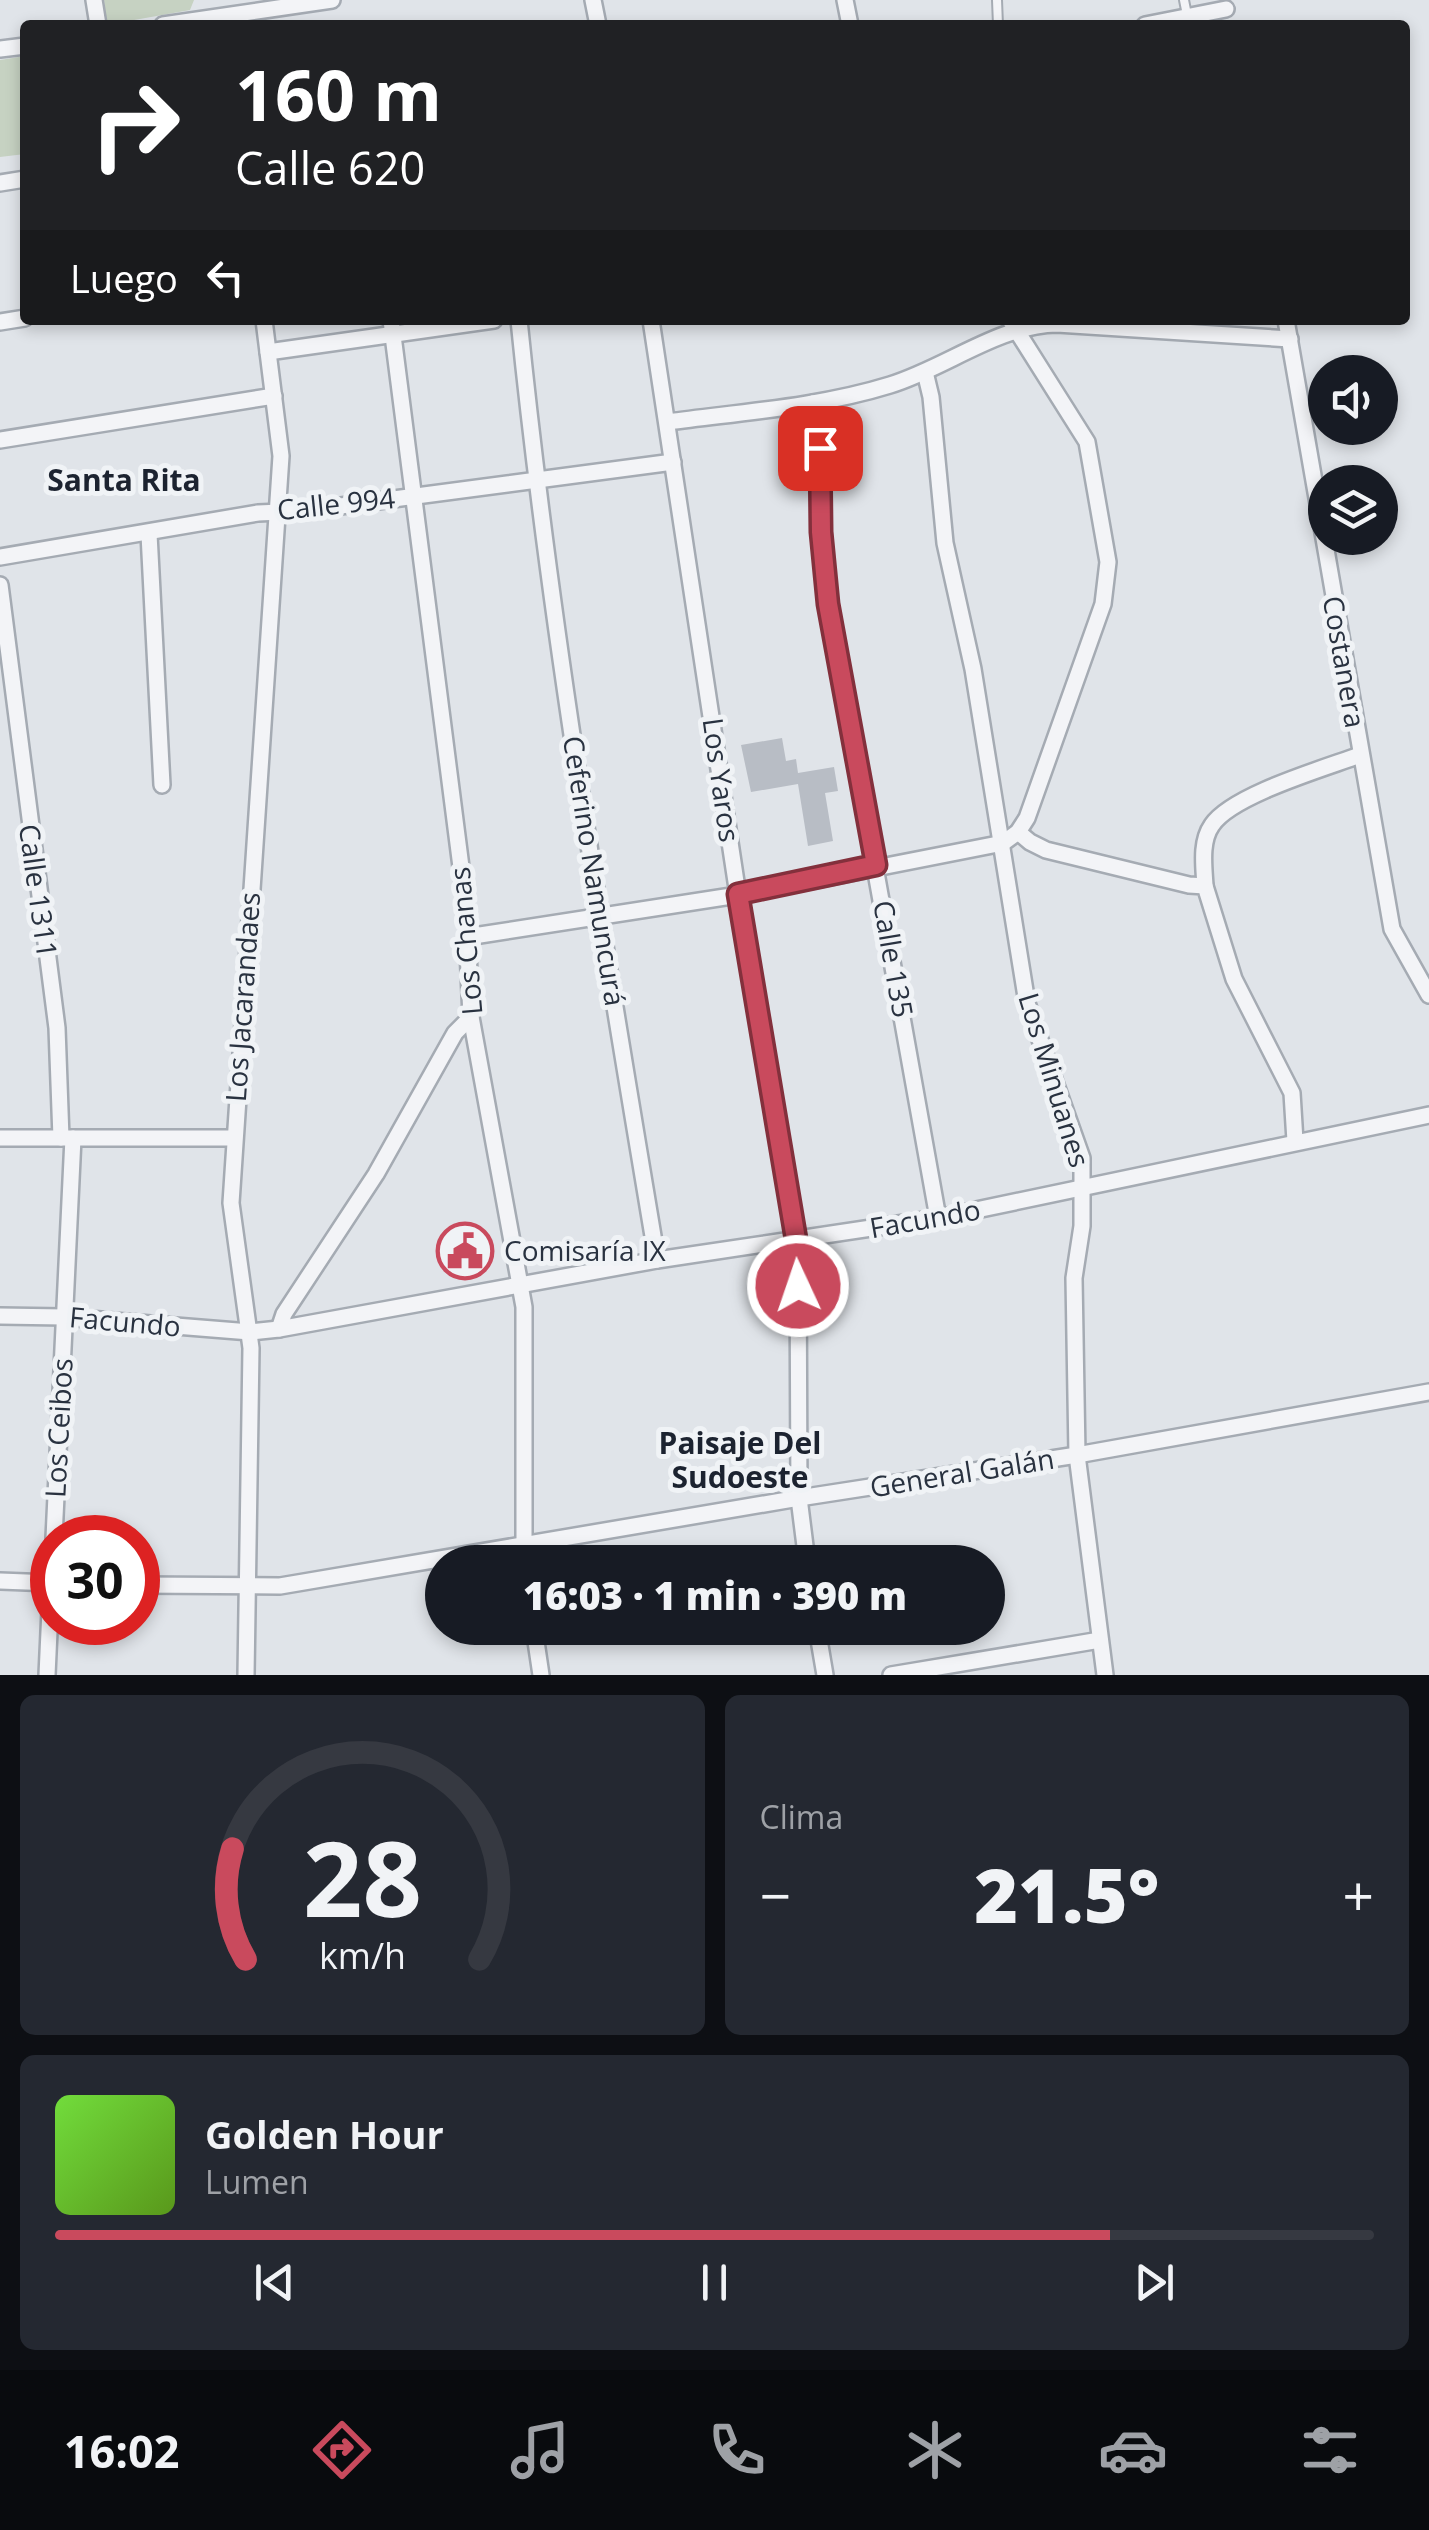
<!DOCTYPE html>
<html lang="es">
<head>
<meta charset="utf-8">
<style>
  :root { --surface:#171b24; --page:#242831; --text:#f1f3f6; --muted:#9ea1a6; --line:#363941; --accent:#c94a5d }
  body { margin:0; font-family:"Open Sans",sans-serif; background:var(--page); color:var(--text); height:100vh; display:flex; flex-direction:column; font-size:38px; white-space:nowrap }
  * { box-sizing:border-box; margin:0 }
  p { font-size:32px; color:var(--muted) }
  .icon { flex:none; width:55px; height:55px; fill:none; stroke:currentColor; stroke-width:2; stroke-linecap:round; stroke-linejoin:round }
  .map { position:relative; height:1675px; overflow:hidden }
  .sheet { display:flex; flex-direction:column; gap:20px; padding:20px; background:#0d0f14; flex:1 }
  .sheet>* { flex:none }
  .top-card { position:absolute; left:20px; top:20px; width:1390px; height:305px; border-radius:10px; box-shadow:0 5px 15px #0003; background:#202124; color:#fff; overflow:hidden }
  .buttons { position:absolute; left:1308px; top:355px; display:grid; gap:20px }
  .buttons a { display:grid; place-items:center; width:90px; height:90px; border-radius:50%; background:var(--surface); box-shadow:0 5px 15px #0003; font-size:50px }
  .speed { position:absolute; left:30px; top:1515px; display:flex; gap:20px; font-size:50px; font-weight:700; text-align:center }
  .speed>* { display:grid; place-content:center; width:130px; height:130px; border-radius:50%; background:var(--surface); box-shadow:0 5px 15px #0003; line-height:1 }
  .speed .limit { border:15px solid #d22; background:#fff; color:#111 }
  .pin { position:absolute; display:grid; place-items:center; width:85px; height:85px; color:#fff; margin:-42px; border-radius:20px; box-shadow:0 5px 15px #0006 }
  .me { position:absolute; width:110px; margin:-55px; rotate:357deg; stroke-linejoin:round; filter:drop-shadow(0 0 8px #0008) }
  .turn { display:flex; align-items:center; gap:35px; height:210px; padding:0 50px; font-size:45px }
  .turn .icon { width:130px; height:130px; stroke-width:2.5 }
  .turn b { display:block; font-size:70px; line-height:85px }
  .then { display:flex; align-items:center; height:95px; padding:0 50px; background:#0003; gap:20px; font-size:38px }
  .big { font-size:75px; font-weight:800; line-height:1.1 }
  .sheet .tile { flex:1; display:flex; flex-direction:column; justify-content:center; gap:15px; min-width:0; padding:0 35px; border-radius:15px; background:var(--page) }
  .sheet .dial { align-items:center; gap:0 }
  .dial svg { height:260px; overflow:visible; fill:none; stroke:var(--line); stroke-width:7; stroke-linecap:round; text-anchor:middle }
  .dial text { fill:var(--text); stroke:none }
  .song { display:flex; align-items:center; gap:30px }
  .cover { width:120px; height:120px; border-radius:15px; background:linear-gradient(135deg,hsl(100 70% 55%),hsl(90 70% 35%)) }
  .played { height:10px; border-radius:5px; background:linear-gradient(90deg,var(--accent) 80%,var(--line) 80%) }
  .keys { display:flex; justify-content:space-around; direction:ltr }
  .heat { display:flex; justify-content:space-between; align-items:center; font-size:55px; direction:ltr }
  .sheet .tiles { flex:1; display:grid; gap:20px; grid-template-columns:1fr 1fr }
  .tile:last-child { grid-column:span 2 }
  .trip { position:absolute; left:425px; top:1545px; width:580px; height:100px; border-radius:50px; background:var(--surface); box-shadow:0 5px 15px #0003; font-weight:800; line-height:100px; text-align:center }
  .tab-bar { display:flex; height:160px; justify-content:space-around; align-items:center; background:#090b0e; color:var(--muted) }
  .tab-bar .icon { width:70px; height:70px }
  .tab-bar .on { color:var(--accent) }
  .tab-bar b { font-size:45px; color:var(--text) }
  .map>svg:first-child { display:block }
  .green { fill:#c6d2c2 }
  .building { fill:#b8bdc5 }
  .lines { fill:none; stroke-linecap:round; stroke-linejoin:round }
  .lane-casing { stroke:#a5abb3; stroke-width:12 }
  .street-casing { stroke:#a5abb3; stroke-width:20 }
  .lane { stroke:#f3f4f7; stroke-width:8 }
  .street { stroke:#f3f4f7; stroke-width:15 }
  .route-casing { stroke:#83303c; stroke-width:25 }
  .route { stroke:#c94a5d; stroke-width:18 }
  .labels { text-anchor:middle; stroke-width:10; stroke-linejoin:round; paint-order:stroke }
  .street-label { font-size:28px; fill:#293240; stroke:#f0f3f6 }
  .poi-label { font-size:28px; fill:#293240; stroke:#f0f3f6; text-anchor:start }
  .neighbourhood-label { font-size:30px; font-weight:bold; fill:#1c2330; stroke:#f0f3f6 }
</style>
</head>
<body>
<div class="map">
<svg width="1429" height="1675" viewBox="0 0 1429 1675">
  <rect width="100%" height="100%" fill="#e0e4e9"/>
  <g class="green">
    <path d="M104 0H194L190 10 112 24 106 19Z"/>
    <path d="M25 56V154L0 157V60Z"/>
  </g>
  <path class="building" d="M782 738 786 761 796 759 798 773 834 767 838 791 825 793 833 841 808 846 798 784 751 792 741 745Z"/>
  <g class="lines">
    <g class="lane-casing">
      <g id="lane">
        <path d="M997 0 998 25"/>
        <path d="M1184 0 1189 25"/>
      </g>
    </g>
    <g class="street-casing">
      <g id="street">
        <path d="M94 0 98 25"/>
        <path d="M593 0 598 25"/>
        <path d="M845 0 850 25"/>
        <path d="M163 25 332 0"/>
        <path d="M1145 25 1226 9"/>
        <path d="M0 49 25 46"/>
        <path d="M0 183 25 179"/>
        <path d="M391 320 466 906 471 1017 524 1307V1562"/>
        <path d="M519 320C551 635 605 948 657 1260"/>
        <path d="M651 320 738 895 798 1251 799 1498 807 1562"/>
        <path d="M1286 320 1392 929 1429 995"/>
        <path d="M0 322 25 318"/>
        <path d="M268 352 494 320"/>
        <path d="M925 372 931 397 945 543 973 669 1027 1003 1082 1158V1226L1074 1278 1077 1455 1105 1675"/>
        <path d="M813 403C825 469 820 537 828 605L938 1218"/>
        <path d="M668 422C742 412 819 407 890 385 946 368 998 325 1057 324L1290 339"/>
        <path d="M0 440 274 396"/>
        <path d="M149 534 162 785"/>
        <path d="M0 557 258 513 303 511 673 462"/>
        <path d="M0 585 57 1028 61 1138"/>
        <path d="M1018 832 1030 842 1046 850 1189 885 1205 886 1234 979 1292 1093 1295 1141"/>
        <path d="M1205 886C1204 867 1200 842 1212 825 1232 795 1325 768 1360 755"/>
        <path d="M467 937 738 895 1003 843 1018 832 1027 818 1103 604 1108 562 1087 442 1010 320"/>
        <path d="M0 1138H233"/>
        <path d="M0 1316 64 1317 250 1332 279 1329 657 1260 938 1218 1429 1115"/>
        <path d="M279 1329 284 1314 376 1174 455 1033 471 1017"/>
        <path d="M54 1538 73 1138"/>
        <path d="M0 1581 52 1583"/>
        <path d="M138 1585 280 1586 799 1498 1077 1455 1429 1392"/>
        <path d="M534 1628 541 1675"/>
        <path d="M817 1628 825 1675"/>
        <path d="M47 1675 52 1566"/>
        <path d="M246 1675 251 1348 231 1203 281 456 264 320"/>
        <path d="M891 1675 1100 1640"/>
      </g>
    </g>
    <use href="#lane" class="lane"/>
    <use href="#street" class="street"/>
  </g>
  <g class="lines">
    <g class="route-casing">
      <path id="route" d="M798 1286V1251L738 894 876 865 828 604 821 532 820 448"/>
    </g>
    <use href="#route" class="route"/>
  </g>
  <defs>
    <g id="civic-ring" transform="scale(2.875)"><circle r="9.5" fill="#f0f3f6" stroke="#c94a5d" stroke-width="1.5"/><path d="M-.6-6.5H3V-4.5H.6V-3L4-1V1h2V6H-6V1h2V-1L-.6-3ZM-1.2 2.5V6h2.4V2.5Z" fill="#c94a5d"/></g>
  </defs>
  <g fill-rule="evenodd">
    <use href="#civic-ring" x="465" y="1251"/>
  </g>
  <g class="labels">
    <g class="street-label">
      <text transform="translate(336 504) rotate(-6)" y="10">Calle 994</text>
      <text transform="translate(1344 662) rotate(80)" y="10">Costanera</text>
      <text transform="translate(721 780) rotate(82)" y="10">Los Yaros</text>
      <text transform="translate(594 871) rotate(81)" y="10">Ceferino Namuncurá</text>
      <text transform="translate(38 891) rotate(82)" y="10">Calle 1311</text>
      <text transform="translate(466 941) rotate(-95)" y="10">Los Chanas</text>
      <text transform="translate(893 959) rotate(80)" y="10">Calle 135</text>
      <text transform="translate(243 997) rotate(-86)" y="10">Los Jacarandaes</text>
      <text transform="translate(1054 1080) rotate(73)" y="10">Los Minuanes</text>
      <text transform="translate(925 1219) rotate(-10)" y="10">Facundo</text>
      <text transform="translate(125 1322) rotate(5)" y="10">Facundo</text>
      <text transform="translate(59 1428) rotate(-87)" y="10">Los Ceibos</text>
      <text transform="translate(962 1473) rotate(-9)" y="10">General Galán</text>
    </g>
    <g class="poi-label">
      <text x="504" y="1261">Comisaría IX</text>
    </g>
    <g class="neighbourhood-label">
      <text x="124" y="491">Santa Rita</text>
      <text x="740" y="1454">Paisaje Del<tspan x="740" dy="34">Sudoeste</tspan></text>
    </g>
  </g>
</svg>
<div class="buttons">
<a><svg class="icon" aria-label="sound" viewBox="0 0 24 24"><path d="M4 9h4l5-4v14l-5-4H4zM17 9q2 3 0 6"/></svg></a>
<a><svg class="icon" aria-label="layers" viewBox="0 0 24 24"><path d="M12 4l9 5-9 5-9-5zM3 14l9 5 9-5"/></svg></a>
</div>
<div class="speed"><div class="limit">30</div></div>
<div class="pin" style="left:820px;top:448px;background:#d93025"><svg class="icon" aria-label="arrive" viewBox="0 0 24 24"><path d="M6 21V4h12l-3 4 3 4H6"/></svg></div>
<svg class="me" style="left:798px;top:1286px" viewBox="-20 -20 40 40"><circle r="17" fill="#c94a5d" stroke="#fff" stroke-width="3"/><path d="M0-11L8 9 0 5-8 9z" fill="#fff"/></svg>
<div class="trip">16:03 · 1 min · 390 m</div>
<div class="top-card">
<div class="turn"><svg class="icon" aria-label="right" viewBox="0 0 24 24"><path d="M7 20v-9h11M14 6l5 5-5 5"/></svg><div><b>160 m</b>Calle 620</div></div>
<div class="then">Luego<svg class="icon" aria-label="left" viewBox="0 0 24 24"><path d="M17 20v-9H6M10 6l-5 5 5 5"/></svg></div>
</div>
</div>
<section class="sheet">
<div class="tiles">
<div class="tile dial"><svg viewBox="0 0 100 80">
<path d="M14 69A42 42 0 1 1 86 69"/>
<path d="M14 69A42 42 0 0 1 10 35" stroke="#c94a5d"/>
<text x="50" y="56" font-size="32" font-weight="700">28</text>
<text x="50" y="72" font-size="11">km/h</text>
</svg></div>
<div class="tile"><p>Clima</p>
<div class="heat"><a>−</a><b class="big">21.5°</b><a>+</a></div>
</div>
<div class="tile">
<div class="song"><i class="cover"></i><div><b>Golden Hour</b><p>Lumen</p></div></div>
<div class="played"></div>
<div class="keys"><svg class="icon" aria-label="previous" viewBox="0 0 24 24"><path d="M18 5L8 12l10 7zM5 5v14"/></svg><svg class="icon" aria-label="pause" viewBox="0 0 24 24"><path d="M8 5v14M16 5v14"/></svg><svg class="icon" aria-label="next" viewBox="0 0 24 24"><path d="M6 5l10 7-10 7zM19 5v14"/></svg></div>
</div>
</div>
</section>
<nav class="tab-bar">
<b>16:02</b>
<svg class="icon on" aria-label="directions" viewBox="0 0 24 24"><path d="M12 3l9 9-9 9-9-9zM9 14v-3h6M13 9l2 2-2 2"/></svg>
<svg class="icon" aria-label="music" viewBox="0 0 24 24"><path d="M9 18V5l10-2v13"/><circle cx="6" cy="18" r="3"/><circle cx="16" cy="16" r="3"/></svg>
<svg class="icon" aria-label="phone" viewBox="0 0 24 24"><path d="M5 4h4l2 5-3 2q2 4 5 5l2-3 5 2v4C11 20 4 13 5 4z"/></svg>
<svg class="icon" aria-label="climate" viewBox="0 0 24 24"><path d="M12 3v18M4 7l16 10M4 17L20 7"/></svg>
<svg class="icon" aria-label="car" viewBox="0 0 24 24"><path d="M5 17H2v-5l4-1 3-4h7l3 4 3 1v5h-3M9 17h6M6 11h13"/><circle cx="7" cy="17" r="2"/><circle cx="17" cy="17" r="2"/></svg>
<svg class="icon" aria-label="filters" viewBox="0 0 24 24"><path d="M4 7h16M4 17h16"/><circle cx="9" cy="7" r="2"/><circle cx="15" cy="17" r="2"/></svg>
</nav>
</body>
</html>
